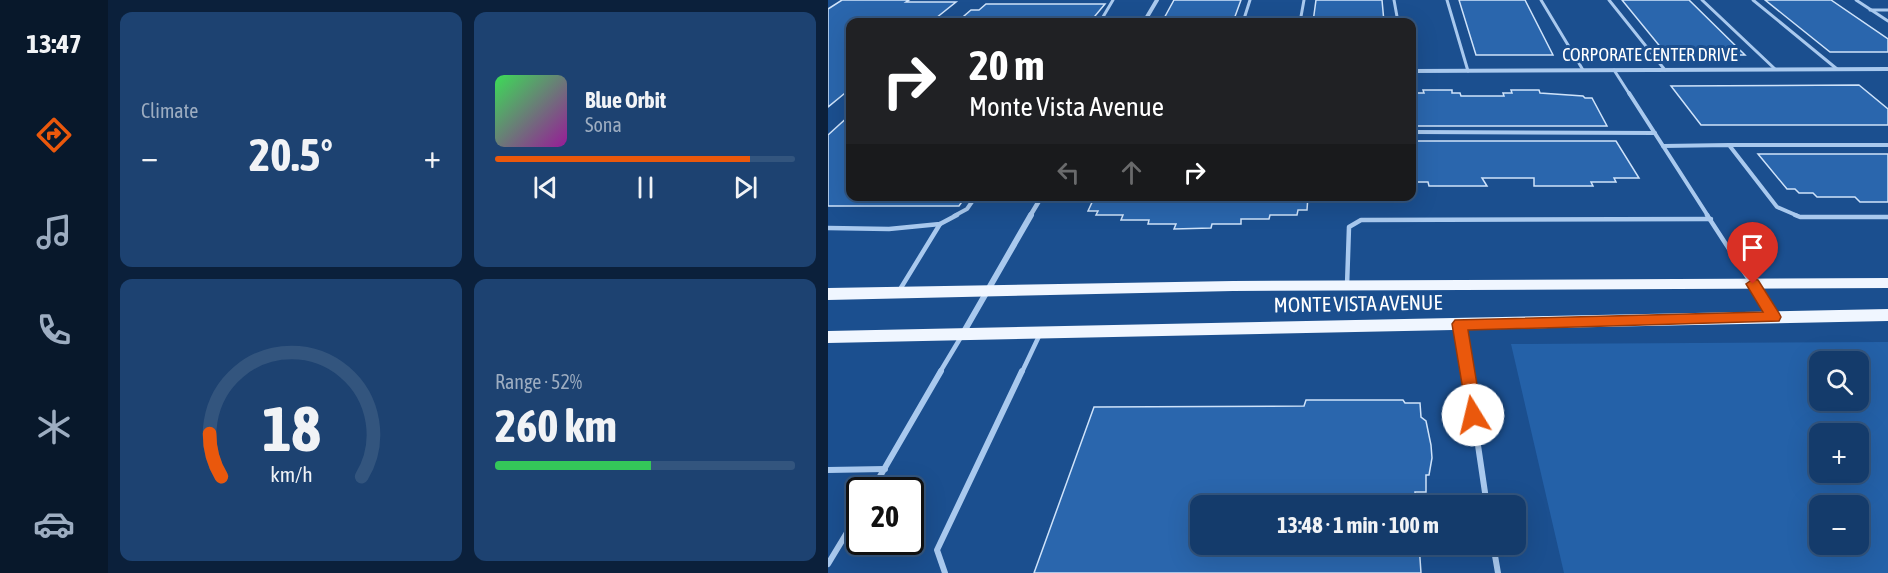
<!DOCTYPE html>
<html lang="en">
<head>
<meta charset="utf-8">
<style>
  :root { --surface:#143b6b; --page:#1d4271; --text:#f1f3f6; --muted:#9dadc1; --line:#33557e; --accent:#ea580c }
  body { margin:0; font-family:"Asap Condensed",sans-serif; background:var(--page); color:var(--text); height:100vh; display:flex; flex-direction:column; font-size:22px; white-space:nowrap }
  * { box-sizing:border-box; margin:0 }
  p { font-size:20px; color:var(--muted) }
  .icon { flex:none; width:33px; height:33px; fill:none; stroke:currentColor; stroke-width:2; stroke-linecap:round; stroke-linejoin:round }
  .map { position:relative; flex:1; overflow:hidden }
  .drawer { display:flex; flex-direction:column; gap:12px; padding:12px; background:#0b203b; width:720px }
  .drawer>* { flex:none }
  .hud { position:absolute; left:18px; top:18px; width:570px; height:183px; border-radius:12px; box-shadow:0 6px 24px #0002,0 0 0 2px var(--line); background:#202124; color:#fff; overflow:hidden }
  .tools { position:absolute; left:981px; top:351px; display:grid; gap:12px }
  .tools a { display:grid; place-items:center; width:60px; height:60px; border-radius:12px; background:var(--surface); box-shadow:0 6px 24px #0002,0 0 0 2px var(--line); font-size:30px }
  .speed { position:absolute; left:18px; top:477px; display:flex; gap:12px; font-size:30px; font-weight:700; text-align:center }
  .speed>* { display:grid; place-content:center; width:78px; height:78px; border-radius:50%; background:var(--surface); box-shadow:0 6px 24px #0002,0 0 0 2px var(--line); line-height:1 }
  .speed .limit { border:3px solid #111; border-radius:9px; background:#fff; color:#111 }
  .pin { position:absolute; display:grid; place-items:center; width:51px; height:51px; color:#fff; margin:-62px -26px; border-radius:50% 50% 50% 0; rotate:-45deg; box-shadow:0 0 6px #0007 }
  .pin .icon { rotate:45deg }
  .me { position:absolute; width:66px; margin:-33px; rotate:351deg; stroke-linejoin:round; filter:drop-shadow(0 0 4px #0008) }
  .turn { display:flex; align-items:center; gap:21px; height:126px; padding:0 24px; font-size:27px }
  .turn .icon { width:78px; height:78px; stroke-width:2.5 }
  .turn b { display:block; font-size:42px; line-height:51px }
  .lanes { display:flex; align-items:center; height:57px; padding:0 24px; background:#0003; justify-content:center; gap:30px; direction:ltr }
  .lanes .off { opacity:.35 }
  .big { font-size:45px; font-weight:700; line-height:1.1 }
  .drawer .tile { flex:1; display:flex; flex-direction:column; justify-content:center; gap:9px; min-width:0; padding:0 21px; border-radius:12px; background:var(--page) }
  .drawer .dial { align-items:center; gap:0 }
  .dial svg { height:156px; overflow:visible; fill:none; stroke:var(--line); stroke-width:7; stroke-linecap:round; text-anchor:middle }
  .dial text { fill:var(--text); stroke:none }
  .song { display:flex; align-items:center; gap:18px }
  .cover { width:72px; height:72px; border-radius:9px; background:linear-gradient(135deg,hsl(130 70% 55%),hsl(300 70% 35%)) }
  .played { height:6px; border-radius:3px; background:linear-gradient(90deg,var(--accent) 85%,var(--line) 85%) }
  .keys { display:flex; justify-content:space-around; direction:ltr }
  .heat { display:flex; justify-content:space-between; align-items:center; font-size:33px; direction:ltr }
  .charge { height:9px; border-radius:4px; background:linear-gradient(90deg,#34c759 52%,var(--line) 0) }
  .drawer .tiles { flex:1; display:grid; gap:12px; grid-template-columns:repeat(2,1fr) }
  .trip { position:absolute; left:362px; top:495px; width:336px; height:60px; border-radius:12px; background:var(--surface); box-shadow:0 6px 24px #0002,0 0 0 2px var(--line); font-weight:700; line-height:60px; text-align:center }
  main { display:flex; flex:1; min-height:0 }
  .menu { display:flex; flex-direction:column; width:108px; justify-content:space-around; align-items:center; background:#08182b; color:var(--muted) }
  .menu .icon { width:42px; height:42px }
  .menu .active { color:var(--accent) }
  .menu b { font-size:27px; color:var(--text) }
  .map>svg:first-child { display:block }
  .green { fill:#2461a8; fill-rule:evenodd }
  .building { fill:#2a66ad; stroke:#cfe3fa; stroke-width:1.5 }
  .lines { fill:none; stroke-linecap:round; stroke-linejoin:round }
  .service-far3 { stroke:#a9c9ee; stroke-width:3 }
  .service-far2 { stroke:#a9c9ee; stroke-width:4 }
  .service-far1 { stroke:#a9c9ee; stroke-width:4.5 }
  .service { stroke:#a9c9ee; stroke-width:6 }
  .minor-far2 { stroke:#a9c9ee; stroke-width:4 }
  .minor-far1 { stroke:#a9c9ee; stroke-width:4.5 }
  .minor { stroke:#a9c9ee; stroke-width:6 }
  .primary { fill:#f0f6ff; fill-rule:evenodd }
  .route { fill:#ea580c; stroke:#983908; stroke-width:1.5 }
  .labels { text-anchor:middle; stroke-width:6; stroke-linejoin:round; paint-order:stroke }
  .far-street-label { font-size:18px; fill:#fff; stroke:#1b4f8f }
  .street-label { font-size:21px; fill:#fff; stroke:#1b4f8f }
</style>
</head>
<body>
<main>
<nav class="menu">
<b>13:47</b>
<svg class="icon active" aria-label="directions" viewBox="0 0 24 24"><path d="M12 3l9 9-9 9-9-9zM9 14v-3h6M13 9l2 2-2 2"/></svg>
<svg class="icon" aria-label="music" viewBox="0 0 24 24"><path d="M9 18V5l10-2v13"/><circle cx="6" cy="18" r="3"/><circle cx="16" cy="16" r="3"/></svg>
<svg class="icon" aria-label="phone" viewBox="0 0 24 24"><path d="M5 4h4l2 5-3 2q2 4 5 5l2-3 5 2v4C11 20 4 13 5 4z"/></svg>
<svg class="icon" aria-label="climate" viewBox="0 0 24 24"><path d="M12 3v18M4 7l16 10M4 17L20 7"/></svg>
<svg class="icon" aria-label="car" viewBox="0 0 24 24"><path d="M5 17H2v-5l4-1 3-4h7l3 4 3 1v5h-3M9 17h6M6 11h13"/><circle cx="7" cy="17" r="2"/><circle cx="17" cy="17" r="2"/></svg>
</nav>
<section class="drawer">
<div class="tiles">
<div class="tile"><p>Climate</p>
<div class="heat"><a>−</a><b class="big">20.5°</b><a>+</a></div>
</div>
<div class="tile">
<div class="song"><i class="cover"></i><div><b>Blue Orbit</b><p>Sona</p></div></div>
<div class="played"></div>
<div class="keys"><svg class="icon" aria-label="previous" viewBox="0 0 24 24"><path d="M18 5L8 12l10 7zM5 5v14"/></svg><svg class="icon" aria-label="pause" viewBox="0 0 24 24"><path d="M8 5v14M16 5v14"/></svg><svg class="icon" aria-label="next" viewBox="0 0 24 24"><path d="M6 5l10 7-10 7zM19 5v14"/></svg></div>
</div>
<div class="tile dial"><svg viewBox="0 0 100 80">
<path d="M14 69A42 42 0 1 1 86 69"/>
<path d="M14 69A42 42 0 0 1 8 47" stroke="#ea580c"/>
<text x="50" y="56" font-size="32" font-weight="700">18</text>
<text x="50" y="72" font-size="11">km/h</text>
</svg></div>
<div class="tile"><p>Range · 52%</p><b class="big">260 km</b><div class="charge"></div></div>
</div>
</section>
<div class="map">
<svg width="1060" height="573" viewBox="0 0 1060 573">
  <rect width="100%" height="100%" fill="#1b4f8f"/>
  <path class="green" d="M1060 342V573H736L683 344ZM992 362H1030V400H992ZM992 434H1030V472H992ZM992 506H1030V544H992Z"/>
  <g class="building">
    <path d="M14 0H81L78 2H128L103 22H22V89L0 107V9Z"/>
    <path d="M346 0H413L405 22H334Z"/>
    <path d="M488 0H554L556 22H485Z"/>
    <path d="M631 0H697L725 55H648Z"/>
    <path d="M794 0H861L917 55H839Z"/>
    <path d="M937 0H1003L1060 39V52H1002Z"/>
    <path d="M158 4H277L262 22H129L143 10H151Z"/>
    <path d="M1031 85 1060 109V125H873L843 86Z"/>
    <path d="M595 90H624V93H632L633 96H676L675 93H684L683 90H711L712 93 755 96 757 98H764L779 126H584V93H596Z"/>
    <path d="M22 115V196H138L131 206H0V135Z"/>
    <path d="M584 141H788L811 178H786L788 182H763L765 186H706V178H654L659 186H601L600 182H584Z"/>
    <path d="M930 154H1060V202H1032L1027 197H989L985 193H971L967 189H959Z"/>
    <path d="M267 196H480L479 210H470L469 215H442L441 219H413V224H384L383 228 346 229 348 224H320L321 220H293L295 215H268L270 211H260Z"/>
    <path d="M478 400H575L577 403H592L593 417 598 421 603 445 604 458 601 475H598V492H587L588 506H372V544H591L593 573H206L266 407 476 406Z"/>
  </g>
  <g class="lines">
    <g class="service-far3">
      <path d="M566 0 570 22"/>
      <path d="M619 0 640 71"/>
      <path d="M713 0 755 70"/>
      <path d="M781 0 837 70"/>
      <path d="M874 0 947 69"/>
      <path d="M925 0 1009 69"/>
      <path d="M1028 0 1060 21"/>
      <path d="M1042 10H1060"/>
      <path d="M272 22 285 0"/>
      <path d="M415 22 422 0"/>
      <path d="M472 22 476 0"/>
      <path d="M786 70 802 95"/>
    </g>
    <g class="service-far2">
      <path d="M801 93 880 216"/>
      <path d="M584 132 827 133"/>
      <path d="M901 145H1060"/>
      <path d="M835 146 901 145 949 207 970 216"/>
      <path d="M126 216 139 209 148 196"/>
    </g>
    <g class="service-far1">
      <path d="M879 215 944 315"/>
      <path d="M967 215 972 217H1060"/>
      <path d="M0 228 61 229 112 224 129 215"/>
      <path d="M519 286 521 227 533 220 883 219"/>
      <path d="M71 291 112 224"/>
      <path d="M632 324 639 372"/>
      <path d="M112 372 133 337"/>
      <path d="M194 372 212 334"/>
    </g>
    <g class="service">
      <path d="M639 371 659 506"/>
      <path d="M0 470 57 469"/>
      <path d="M44 490 113 371"/>
      <path d="M665 544 670 573"/>
      <path d="M0 564 32 511"/>
      <path d="M117 573 109 550 194 371"/>
    </g>
    <g class="minor-far2">
      <path d="M316 22 329 0"/>
      <path d="M584 71 1060 69"/>
    </g>
    <path class="minor-far1" d="M202 216 214 196"/>
    <path class="minor" d="M134 335 203 215"/>
    <g class="primary">
      <path d="M1060 278V288L405 291 0 300V288L405 281Z"/>
      <path d="M1060 309V321L0 343V331Z"/>
    </g>
  </g>
  <path class="route" d="M925 279 930 280 951 313 953 317 951 321 640 330 654 415 651 420 645 422 640 420 624 324 627 320 935 312 918 284Z"/>
  <g class="labels">
    <g class="far-street-label">
      <text x="822" y="61">CORPORATE CENTER DRIVE</text>
    </g>
    <g class="street-label">
      <text transform="translate(530 304) rotate(-1)" y="7">MONTE VISTA AVENUE</text>
    </g>
  </g>
</svg>
<div class="tools">
<a><svg class="icon" aria-label="search" viewBox="0 0 24 24"><circle cx="10" cy="10" r="6"/><path d="M15 15l6 6"/></svg></a>
<a>+</a>
<a>−</a>
</div>
<div class="speed"><div class="limit">20</div></div>
<div class="pin" style="left:925px;top:284px;background:#d93025"><svg class="icon" aria-label="arrive" viewBox="0 0 24 24"><path d="M6 21V4h12l-3 4 3 4H6"/></svg></div>
<svg class="me" style="left:645px;top:415px" viewBox="-20 -20 40 40"><circle r="19" fill="#fff"/><path d="M0-13L10 11 0 6-10 11z" fill="#ea580c"/></svg>
<div class="trip">13:48 · 1 min · 100 m</div>
<div class="hud">
<div class="turn"><svg class="icon" aria-label="right" viewBox="0 0 24 24"><path d="M7 20v-9h11M14 6l5 5-5 5"/></svg><div><b>20 m</b>Monte Vista Avenue</div></div>
<div class="lanes"><svg class="icon off" aria-label="left" viewBox="0 0 24 24"><path d="M17 20v-9H6M10 6l-5 5 5 5"/></svg><svg class="icon off" aria-label="ahead" viewBox="0 0 24 24"><path d="M12 20V5M6 11l6-6 6 6"/></svg><svg class="icon" aria-label="right" viewBox="0 0 24 24"><path d="M7 20v-9h11M14 6l5 5-5 5"/></svg></div>
</div>
</div>
</main>
</body>
</html>
